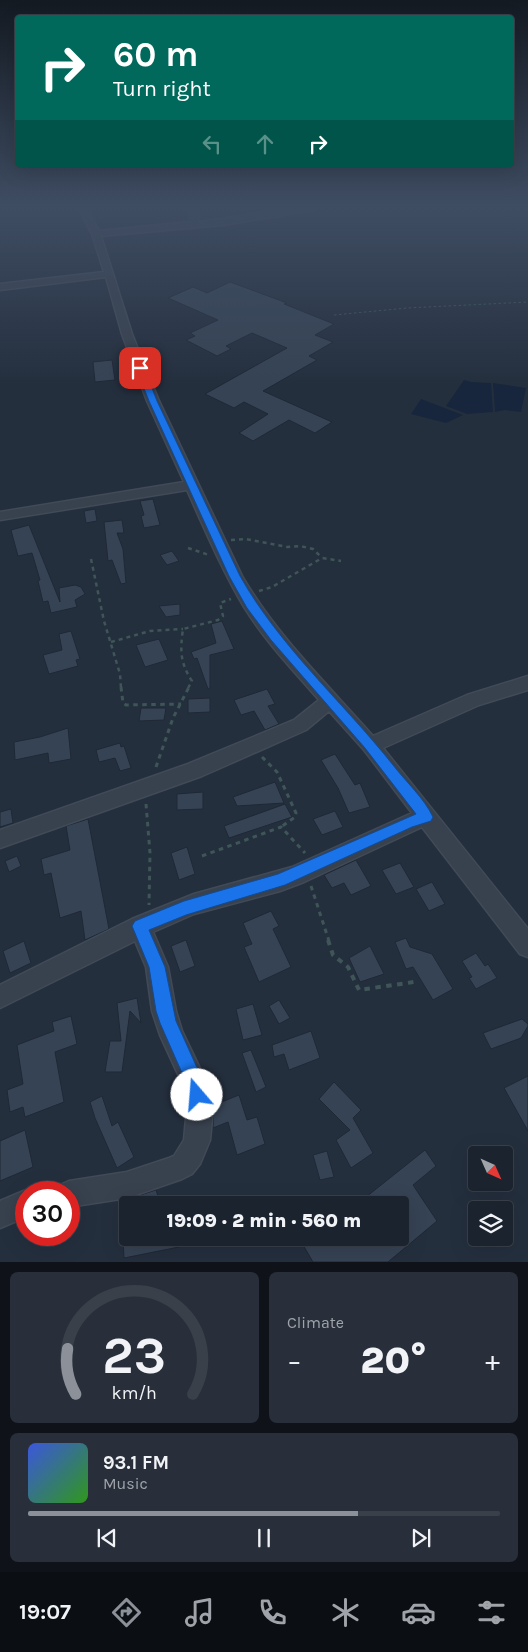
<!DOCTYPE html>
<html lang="en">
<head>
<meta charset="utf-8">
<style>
  :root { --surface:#1b232e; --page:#282f3a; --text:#f1f3f6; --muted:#a0a4aa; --line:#39404a; --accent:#8c9099 }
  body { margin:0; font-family:Karla,sans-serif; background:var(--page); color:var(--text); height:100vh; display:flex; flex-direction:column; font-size:19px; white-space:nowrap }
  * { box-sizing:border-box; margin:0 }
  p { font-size:16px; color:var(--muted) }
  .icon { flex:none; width:28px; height:28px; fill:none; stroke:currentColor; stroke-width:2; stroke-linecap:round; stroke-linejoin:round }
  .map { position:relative; height:1262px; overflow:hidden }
  .side { display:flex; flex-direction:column; gap:10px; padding:10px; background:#0f1319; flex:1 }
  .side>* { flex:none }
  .hud { position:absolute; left:15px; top:15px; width:499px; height:152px; border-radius:5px; box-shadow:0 5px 20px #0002,0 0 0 1px var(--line); background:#00695c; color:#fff; overflow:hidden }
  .needle { width:32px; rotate:135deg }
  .tools { position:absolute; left:468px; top:1146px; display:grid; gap:10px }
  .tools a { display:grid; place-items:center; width:45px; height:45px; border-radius:5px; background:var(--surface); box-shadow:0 5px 20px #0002,0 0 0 1px var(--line); font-size:25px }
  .speed { position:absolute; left:15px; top:1181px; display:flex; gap:10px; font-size:25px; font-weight:700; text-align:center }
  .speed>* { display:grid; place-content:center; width:65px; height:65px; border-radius:50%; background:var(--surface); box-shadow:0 5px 20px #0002,0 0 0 1px var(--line); line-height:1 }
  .speed .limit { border:8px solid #d22; background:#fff; color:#111 }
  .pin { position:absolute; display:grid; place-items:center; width:42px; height:42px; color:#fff; margin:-21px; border-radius:10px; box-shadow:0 2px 8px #0006 }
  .me { position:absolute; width:55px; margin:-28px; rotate:342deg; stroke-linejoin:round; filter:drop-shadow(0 0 4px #0008) }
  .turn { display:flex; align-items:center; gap:18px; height:105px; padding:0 15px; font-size:22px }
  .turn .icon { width:65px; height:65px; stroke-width:2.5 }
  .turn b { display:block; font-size:35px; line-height:42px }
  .lanes { display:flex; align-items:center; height:48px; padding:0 15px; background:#0003; justify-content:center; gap:25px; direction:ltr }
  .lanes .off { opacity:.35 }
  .big { font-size:38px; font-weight:800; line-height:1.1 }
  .side .tile { flex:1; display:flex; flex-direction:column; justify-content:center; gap:8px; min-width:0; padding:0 18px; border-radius:8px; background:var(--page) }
  .side .dial { align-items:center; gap:0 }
  .dial svg { height:130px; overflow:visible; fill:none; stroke:var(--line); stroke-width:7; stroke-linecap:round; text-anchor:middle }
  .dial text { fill:var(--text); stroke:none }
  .song { display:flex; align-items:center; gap:15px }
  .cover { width:60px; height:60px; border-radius:8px; background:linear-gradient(135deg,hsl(230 70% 55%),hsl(110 70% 35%)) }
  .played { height:5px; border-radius:2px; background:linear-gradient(90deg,var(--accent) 70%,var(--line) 70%) }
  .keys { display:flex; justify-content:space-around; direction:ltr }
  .heat { display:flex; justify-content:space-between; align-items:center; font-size:28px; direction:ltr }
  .side .tiles { flex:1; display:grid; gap:10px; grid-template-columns:1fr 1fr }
  .tile:last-child { grid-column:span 2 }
  .trip { position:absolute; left:119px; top:1196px; width:290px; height:50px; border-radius:5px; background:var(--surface); box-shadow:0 5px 20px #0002,0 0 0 1px var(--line); font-weight:800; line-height:50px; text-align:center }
  .menu { display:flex; height:80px; justify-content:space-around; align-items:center; background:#0b0e12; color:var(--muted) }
  .menu .icon { width:35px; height:35px }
  .menu .active { color:var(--accent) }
  .menu b { font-size:22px; color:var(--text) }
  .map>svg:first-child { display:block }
  .water { fill:#17263c }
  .building { fill:#364354; stroke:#1f2835 }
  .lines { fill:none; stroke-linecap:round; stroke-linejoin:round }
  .minor-casing { stroke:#414a57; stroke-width:3 }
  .path-far3 { stroke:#3f5557; stroke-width:1; stroke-dasharray:2.5 2.5; stroke-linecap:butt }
  .path-far2 { stroke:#3f5557; stroke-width:2.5; stroke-dasharray:4 4; stroke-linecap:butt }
  .path-far1 { stroke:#3f5557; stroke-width:3; stroke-dasharray:4.5 4.5; stroke-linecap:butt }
  .path { stroke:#3f5557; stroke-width:4; stroke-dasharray:5.5 5.5; stroke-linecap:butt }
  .minor { fill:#38414e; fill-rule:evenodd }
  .route { fill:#1a73e8; stroke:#114b97 }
</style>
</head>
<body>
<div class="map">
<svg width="528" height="1262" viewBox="0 0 528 1262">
  <rect width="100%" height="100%" fill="#242f3e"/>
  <g class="water">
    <path d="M464 380 471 382 491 383 493 412 467 414 446 406Z"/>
    <path d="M493 383 526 388 521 412 505 410 495 412Z"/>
    <path d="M421 399 463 415 446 423 411 414Z"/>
  </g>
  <g class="building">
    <path d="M230 282 287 303 284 304 334 324 315 335 333 342 309 356 317 360 263 391 332 422 315 433 289 420 253 441 239 433 268 414 244 402 234 408 205 394 287 348 252 333 226 346 231 349 217 356 186 340 195 336 190 333 218 320 168 298 193 287 207 293Z"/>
    <path d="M112 360 115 380 95 382 93 362Z"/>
    <path d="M153 499 160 525 144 528 141 516 144 515 140 501Z"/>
    <path d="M95 509 97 521 86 523 84 511Z"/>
    <path d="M122 520 124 533H117L123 549 126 583 121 584 112 560 108 561 104 522Z"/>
    <path d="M29 525 60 602 59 588 75 585 81 587 85 594 75 600 77 607 51 613 48 601 43 602 38 581 40 580 32 553 18 556 12 534 11 530Z"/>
    <path d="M172 551 179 561 167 565 160 555Z"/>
    <path d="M180 604V615L166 617 159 606Z"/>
    <path d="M222 621 234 649 210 655V688L208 689 197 658 194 659 191 652 216 643 211 624Z"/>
    <path d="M71 631 80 659 76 660 78 666 49 674 43 655 62 650 59 634Z"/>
    <path d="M159 639 168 660 145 667 136 645Z"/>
    <path d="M267 689 275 704 268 706 279 724 265 730 254 711 241 715 234 700Z"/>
    <path d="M210 698V712L188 713V699Z"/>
    <path d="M141 708H166L164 720 139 721Z"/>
    <path d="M68 728 71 759 49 763 48 753 15 760 14 742 40 737Z"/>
    <path d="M120 743 121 747 124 746 131 768 120 771 115 758 99 762 96 750Z"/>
    <path d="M335 754 355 785 360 783 370 807 349 813 338 788 321 760Z"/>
    <path d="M275 782 284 803 237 806 233 797Z"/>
    <path d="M203 792V809L177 810V794Z"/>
    <path d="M285 804 292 817 229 838 224 826Z"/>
    <path d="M11 809 13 823 0 827V812Z"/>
    <path d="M335 811 343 827 322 835 313 819Z"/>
    <path d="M88 819 109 929 85 940 81 911 60 918 51 873 44 875 41 859 70 850 66 826Z"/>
    <path d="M187 847 195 874 179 880 171 853Z"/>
    <path d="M17 856 21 866 9 872 5 861Z"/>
    <path d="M356 860 371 886 351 895 344 883 332 888 324 875Z"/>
    <path d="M400 863 414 887 396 894 382 870Z"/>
    <path d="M432 882 445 904 429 911 416 889Z"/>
    <path d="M271 911 279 926 273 929 291 967 259 982 244 947 252 944 243 923Z"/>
    <path d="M406 938 410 947 432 954 453 989 433 1000 413 967 406 969 395 942Z"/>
    <path d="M186 940 195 966 180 972 171 946Z"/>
    <path d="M24 941 31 963 10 973 3 951Z"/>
    <path d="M370 946 384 974 360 982 349 958Z"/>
    <path d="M476 953 485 966 488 964 497 978 476 989 469 978 472 977 462 961Z"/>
    <path d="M137 998 141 1023 130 1011 122 1072H105L110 1041H121L117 1003Z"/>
    <path d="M279 1000 290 1018 279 1024 269 1006Z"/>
    <path d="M253 1004 262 1035 243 1040 236 1009Z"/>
    <path d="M71 1016 77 1044 55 1052 64 1102 25 1117 23 1107 10 1112 7 1090 23 1084 17 1045 54 1031 52 1022Z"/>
    <path d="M522 1019 528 1024V1026L521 1038 491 1049 483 1033Z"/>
    <path d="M311 1031 320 1058 289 1070 284 1054 274 1057 272 1045Z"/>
    <path d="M251 1050 266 1087 256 1092 242 1053Z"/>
    <path d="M528 1076V1131L504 1088Z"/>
    <path d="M334 1082 361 1110 353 1118 373 1153 351 1168 336 1140 350 1130 319 1099Z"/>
    <path d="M239 1095 247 1120 257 1117 265 1144 237 1155 228 1122 213 1128 214 1105Z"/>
    <path d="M102 1096 112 1126 118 1122 134 1157 117 1168 95 1118 90 1102Z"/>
    <path d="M25 1130 33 1167 0 1181V1141Z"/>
    <path d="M425 1150 436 1166 413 1185 437 1221 388 1262H313L299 1238H400V1205H356Z"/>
    <path d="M327 1151 334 1177 320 1180 313 1155Z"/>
    <path d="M156 1190 158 1196 139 1203 137 1196Z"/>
    <path d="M123 1238H199V1243L124 1258Z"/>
  </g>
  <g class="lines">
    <g class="minor-casing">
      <g id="minor">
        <path d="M78 207H86L99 231 190 222V207H198L199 222 299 207H318L314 210 223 225 101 236 132 334 159 401 242 576C277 636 327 684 373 736L467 695 528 676V690L479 705 383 748 528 929V957L520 954 422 827 304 882 280 891 194 914 153 932 168 967 176 1011 182 1031 206 1081 213 1108 210 1140 200 1164 192 1174 182 1179 127 1198 69 1207V1192H56L60 1185 69 1181 127 1172 169 1158 174 1156 184 1140 187 1108 182 1083 160 1035 152 1011 146 967 135 941 0 1008V985L132 919 194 894 292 867 412 813 364 750 329 711 306 730 202 776 0 848V830L188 764 294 720 319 700C293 670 265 641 244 607 222 570 205 530 187 490L0 520V512L184 482 147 401 122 334 106 277 0 290V284L104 272 92 234Z"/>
        <path d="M26 1190 33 1192H26V1217L0 1228V1201Z"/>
      </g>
    </g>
    <path class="path-far3" d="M334 315 407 308 528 302"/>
    <g class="path-far2">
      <path d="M231 540 246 539 287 547 300 546 313 549 322 558"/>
      <path d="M188 548 209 555"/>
      <path d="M91 559 104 621 120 674 121 688"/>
      <path d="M259 591 272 587 322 558 341 561"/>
      <path d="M111 642 150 631 183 629"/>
      <path d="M188 688 192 681C180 663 180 650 183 629L218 620 223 616 220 603 231 599"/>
    </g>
    <g class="path-far1">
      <path d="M121 687 123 703 126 705 181 704"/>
      <path d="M262 757 277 772 296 813 295 817 281 827"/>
      <path d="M156 767 173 718 189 687"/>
      <path d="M146 804 150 853 149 905"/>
      <path d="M202 856 281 827 305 853"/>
      <path d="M311 886 329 941"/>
    </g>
    <path class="path" d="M328 940 333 955 348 967 359 990 414 982"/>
    <use href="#minor" class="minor"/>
  </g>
  <linearGradient id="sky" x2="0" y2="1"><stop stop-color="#141a22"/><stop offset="0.54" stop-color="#3f4d63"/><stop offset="1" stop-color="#3f4d63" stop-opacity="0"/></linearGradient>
  <rect width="528" height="384" fill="url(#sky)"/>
  <path class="route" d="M140 365 144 368 157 401 240 576C280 647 343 702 393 765 406 782 424 798 433 817L431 821 412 827 285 885 186 915 149 930 165 967 176 1021 203 1081 206 1095 204 1101 197 1103 191 1101 186 1082 160 1023 156 1011 149 967 132 926 135 921 184 901 278 874 416 814 365 748 271 640 247 608 229 576 149 401 136 368Z"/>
</svg>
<div class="tools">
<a><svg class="needle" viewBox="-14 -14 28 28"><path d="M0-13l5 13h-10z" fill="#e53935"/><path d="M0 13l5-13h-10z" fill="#a0a4aa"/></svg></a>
<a><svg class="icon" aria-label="layers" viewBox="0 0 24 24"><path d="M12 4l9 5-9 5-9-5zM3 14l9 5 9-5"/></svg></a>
</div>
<div class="speed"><div class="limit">30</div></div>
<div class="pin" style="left:140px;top:368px;background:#d93025"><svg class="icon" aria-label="arrive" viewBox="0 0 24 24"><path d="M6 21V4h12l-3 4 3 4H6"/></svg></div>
<svg class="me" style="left:197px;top:1095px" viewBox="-20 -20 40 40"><circle r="19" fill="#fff"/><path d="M0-13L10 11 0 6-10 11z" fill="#1a73e8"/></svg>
<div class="trip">19:09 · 2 min · 560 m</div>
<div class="hud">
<div class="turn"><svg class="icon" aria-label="right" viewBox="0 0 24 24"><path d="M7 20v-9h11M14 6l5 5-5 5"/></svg><div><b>60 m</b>Turn right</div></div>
<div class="lanes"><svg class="icon off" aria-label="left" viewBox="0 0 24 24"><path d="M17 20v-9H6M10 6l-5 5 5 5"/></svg><svg class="icon off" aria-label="ahead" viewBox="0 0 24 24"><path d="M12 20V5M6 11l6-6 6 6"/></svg><svg class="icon" aria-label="right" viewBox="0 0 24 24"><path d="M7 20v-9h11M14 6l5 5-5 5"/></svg></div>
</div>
</div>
<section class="side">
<div class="tiles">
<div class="tile dial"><svg viewBox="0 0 100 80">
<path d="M14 69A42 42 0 1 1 86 69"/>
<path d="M14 69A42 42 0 0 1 9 41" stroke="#8c9099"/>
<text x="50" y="56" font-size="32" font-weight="700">23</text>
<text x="50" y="72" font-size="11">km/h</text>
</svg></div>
<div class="tile"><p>Climate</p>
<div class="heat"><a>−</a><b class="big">20°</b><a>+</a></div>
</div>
<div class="tile">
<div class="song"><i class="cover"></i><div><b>93.1 FM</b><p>Music</p></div></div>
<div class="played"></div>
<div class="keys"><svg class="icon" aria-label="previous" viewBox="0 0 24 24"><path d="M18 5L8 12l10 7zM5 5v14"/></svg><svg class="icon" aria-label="pause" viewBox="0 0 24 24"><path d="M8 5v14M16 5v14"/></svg><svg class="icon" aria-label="next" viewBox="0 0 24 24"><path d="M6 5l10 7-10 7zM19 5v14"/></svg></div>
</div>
</div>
</section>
<nav class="menu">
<b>19:07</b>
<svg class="icon active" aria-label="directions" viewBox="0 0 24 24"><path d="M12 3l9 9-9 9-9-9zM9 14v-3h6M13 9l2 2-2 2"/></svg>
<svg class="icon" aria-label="music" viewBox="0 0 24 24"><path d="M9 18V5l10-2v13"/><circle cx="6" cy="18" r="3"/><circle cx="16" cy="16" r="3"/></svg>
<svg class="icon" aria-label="phone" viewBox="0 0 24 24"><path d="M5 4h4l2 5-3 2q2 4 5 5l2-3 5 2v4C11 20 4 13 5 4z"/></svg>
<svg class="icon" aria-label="climate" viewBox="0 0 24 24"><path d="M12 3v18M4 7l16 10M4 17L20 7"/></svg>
<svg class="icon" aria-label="car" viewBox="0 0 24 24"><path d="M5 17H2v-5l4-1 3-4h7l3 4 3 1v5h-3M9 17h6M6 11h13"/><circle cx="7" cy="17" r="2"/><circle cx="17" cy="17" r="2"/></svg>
<svg class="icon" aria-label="filters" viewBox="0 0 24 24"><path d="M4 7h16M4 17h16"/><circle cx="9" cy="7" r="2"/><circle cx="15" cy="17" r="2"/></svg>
</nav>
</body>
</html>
